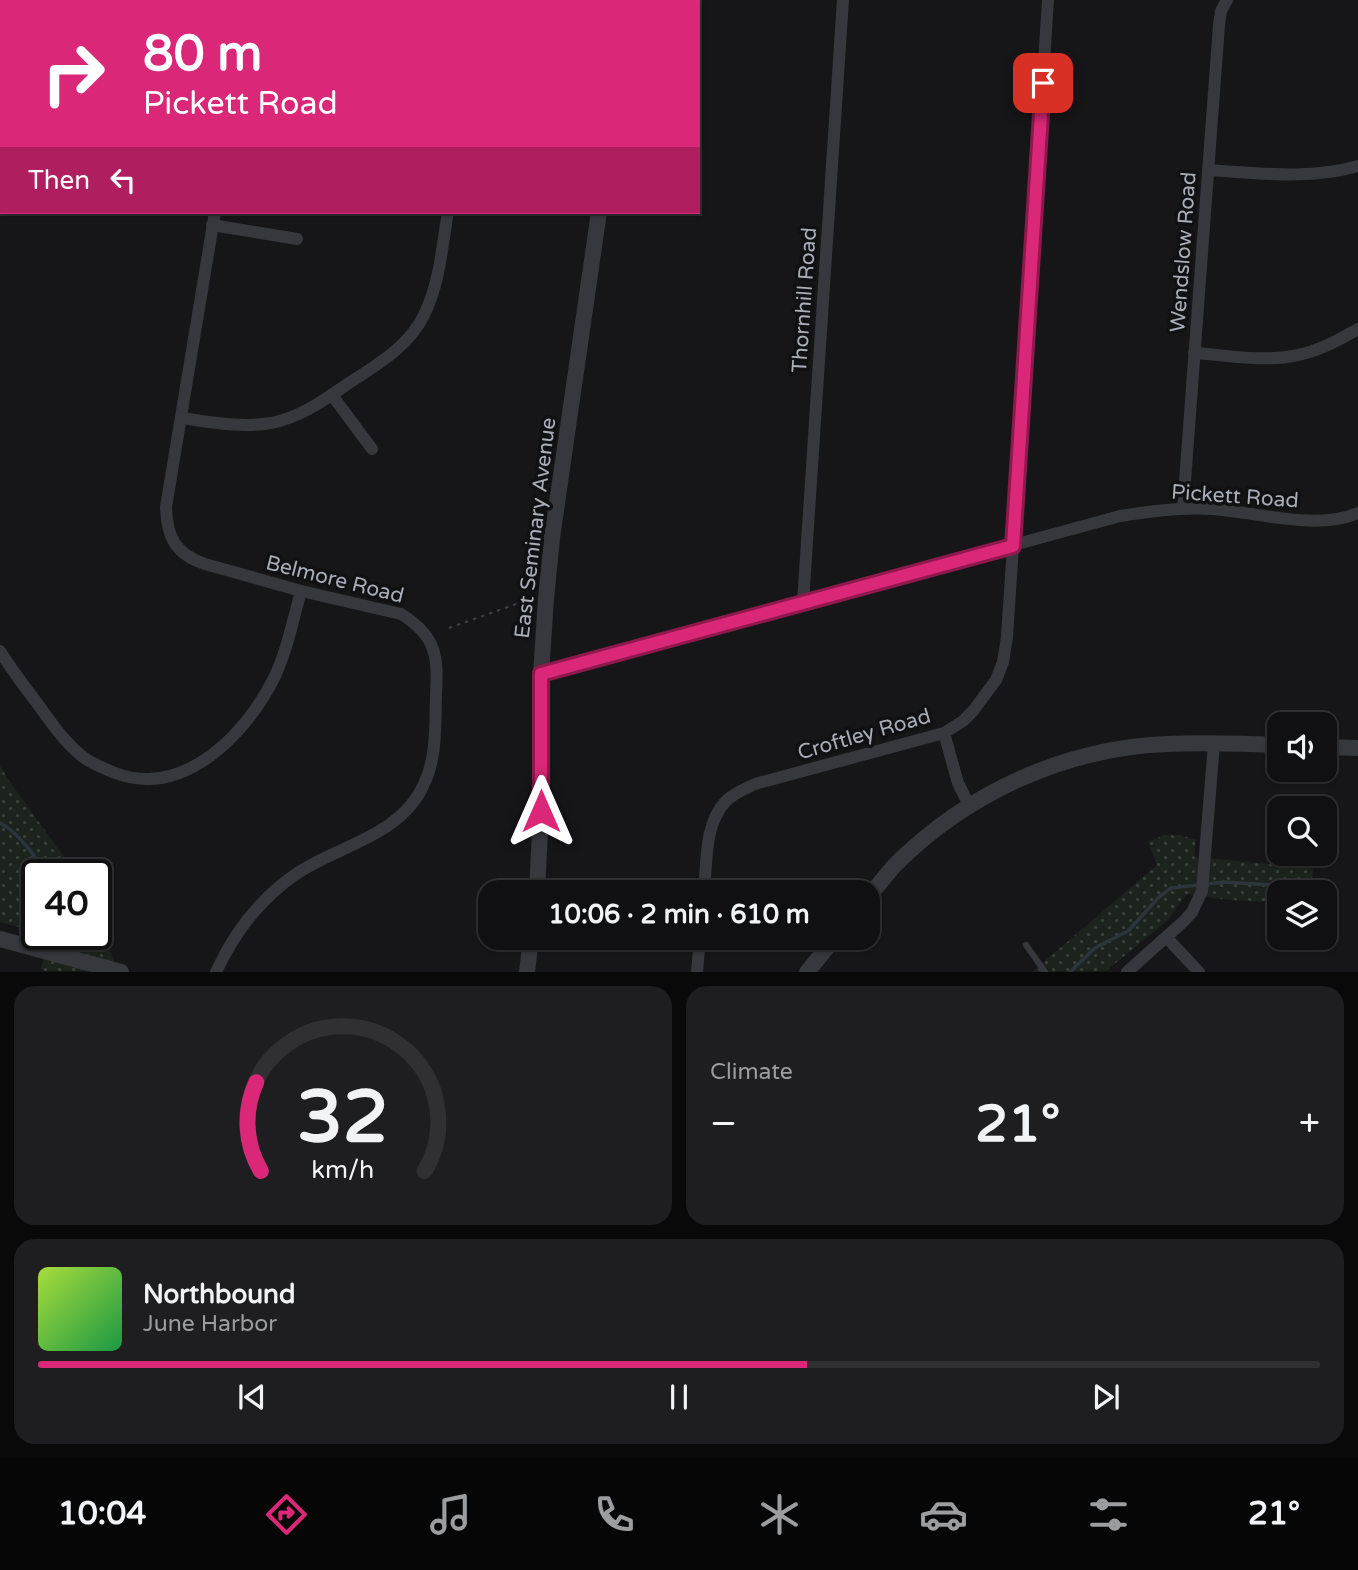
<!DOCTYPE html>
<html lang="en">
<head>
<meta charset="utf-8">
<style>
  :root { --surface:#101012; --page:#1e1e20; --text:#f1f3f6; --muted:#9c9d9f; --line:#303032; --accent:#db2777 }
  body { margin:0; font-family:"Varela Round",sans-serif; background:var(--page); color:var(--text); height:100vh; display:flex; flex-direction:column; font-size:26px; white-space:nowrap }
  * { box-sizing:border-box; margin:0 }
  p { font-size:23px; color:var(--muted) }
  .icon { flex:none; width:38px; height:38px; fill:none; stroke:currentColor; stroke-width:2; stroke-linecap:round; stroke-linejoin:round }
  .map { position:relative; height:972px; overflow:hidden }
  .drawer { display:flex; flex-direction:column; gap:14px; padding:14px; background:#09090a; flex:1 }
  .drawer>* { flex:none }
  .guide { position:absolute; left:0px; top:0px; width:700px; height:214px; box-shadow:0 2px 5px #0004,0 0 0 2px var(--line); background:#db2777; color:#fff; overflow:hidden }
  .buttons { position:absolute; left:1267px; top:712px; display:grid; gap:14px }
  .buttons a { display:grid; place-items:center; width:70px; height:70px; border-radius:14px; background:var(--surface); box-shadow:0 2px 5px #0004,0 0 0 2px var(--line); font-size:35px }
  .speed { position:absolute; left:21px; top:859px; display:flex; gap:14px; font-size:35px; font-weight:700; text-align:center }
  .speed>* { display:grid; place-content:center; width:91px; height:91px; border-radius:50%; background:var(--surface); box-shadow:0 2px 5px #0004,0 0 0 2px var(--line); line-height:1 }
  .speed .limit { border:4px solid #111; border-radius:10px; background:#fff; color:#111 }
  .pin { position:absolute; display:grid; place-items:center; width:60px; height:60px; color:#fff; margin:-30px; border-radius:14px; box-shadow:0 4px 10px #0006 }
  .me { position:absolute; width:77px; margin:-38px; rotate:0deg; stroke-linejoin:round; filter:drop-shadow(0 0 5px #0008) }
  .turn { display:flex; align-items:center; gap:24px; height:147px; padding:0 28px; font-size:32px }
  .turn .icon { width:91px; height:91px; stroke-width:2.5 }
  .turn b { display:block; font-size:49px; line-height:60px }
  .then { display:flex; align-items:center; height:66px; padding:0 28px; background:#0003; gap:14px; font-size:26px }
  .big { font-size:52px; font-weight:800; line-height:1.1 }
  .drawer .widget { flex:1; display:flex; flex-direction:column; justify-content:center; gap:10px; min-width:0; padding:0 24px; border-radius:21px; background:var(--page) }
  .drawer .dial { align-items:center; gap:0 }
  .dial svg { height:182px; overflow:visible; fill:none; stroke:var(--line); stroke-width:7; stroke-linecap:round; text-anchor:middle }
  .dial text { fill:var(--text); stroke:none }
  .song { display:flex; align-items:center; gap:21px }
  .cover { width:84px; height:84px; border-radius:10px; background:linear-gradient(135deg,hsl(80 70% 55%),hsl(140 70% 35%)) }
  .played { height:7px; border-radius:4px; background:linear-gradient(90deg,var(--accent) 60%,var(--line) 60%) }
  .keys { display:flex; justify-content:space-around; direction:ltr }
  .heat { display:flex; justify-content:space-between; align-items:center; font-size:38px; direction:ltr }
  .drawer .tiles { flex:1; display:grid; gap:14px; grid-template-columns:1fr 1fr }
  .widget:last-child { grid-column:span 2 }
  .trip { position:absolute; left:478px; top:880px; width:402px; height:70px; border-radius:21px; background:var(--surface); box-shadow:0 2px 5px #0004,0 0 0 2px var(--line); font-weight:800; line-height:70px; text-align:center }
  .tabs { display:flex; height:112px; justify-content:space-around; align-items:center; background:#060607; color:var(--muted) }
  .tabs .icon { width:49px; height:49px }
  .tabs .active { color:var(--accent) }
  .tabs b { font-size:32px; color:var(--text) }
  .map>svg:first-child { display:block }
  .built { fill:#222225 }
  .green { fill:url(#green-dots) }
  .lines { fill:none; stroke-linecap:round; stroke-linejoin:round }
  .stream { stroke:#2c353c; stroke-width:3.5 }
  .path { stroke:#3d3f44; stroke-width:2; stroke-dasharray:3.5 5; stroke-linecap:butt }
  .service { stroke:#37383d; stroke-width:6 }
  .minor { stroke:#37383d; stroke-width:12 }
  .tertiary { stroke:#37383d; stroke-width:16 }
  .route-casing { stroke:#8e194d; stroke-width:18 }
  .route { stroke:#db2777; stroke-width:12 }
  .labels { text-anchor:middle; stroke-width:7; stroke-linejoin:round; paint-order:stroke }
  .street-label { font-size:21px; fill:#a8adb8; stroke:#111113 }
</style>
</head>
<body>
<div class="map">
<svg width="1358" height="972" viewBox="0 0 1358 972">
  <defs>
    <pattern id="green-dots" width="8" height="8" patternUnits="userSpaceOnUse" patternTransform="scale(1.75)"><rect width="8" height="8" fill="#1c231d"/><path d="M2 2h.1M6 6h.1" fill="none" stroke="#3a403c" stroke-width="1.8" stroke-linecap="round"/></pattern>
  </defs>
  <rect width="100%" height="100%" fill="#161618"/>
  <path class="built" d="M235 0H614V2H246Z"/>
  <g class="green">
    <path d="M0 766 10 782 77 875H37V932L0 922Z"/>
    <path d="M1164 835H1180L1196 840 1194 857 1313 868 1311 892H1279V903L1219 899 1187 894 1168 920 1106 971 1032 972 1157 865 1148 842Z"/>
    <path d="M96 917 118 971H43L41 968 50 936 48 935 96 934Z"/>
  </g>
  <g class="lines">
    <g class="stream">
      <path d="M0 823C19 832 36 858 47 875"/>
      <path d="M72 934 79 956"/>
      <path d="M1070 972 1095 948 1128 931 1159 897 1171 888 1224 882 1307 887"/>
    </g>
    <path class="path" d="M449 628 530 599"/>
    <g class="service">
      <path d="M134 0 146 2"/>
      <path d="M30 2V0"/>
      <path d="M542 2V0"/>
      <path d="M1026 945 1045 972"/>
    </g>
    <g class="minor">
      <path d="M1208 170C1259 173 1309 180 1358 166"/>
      <path d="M215 212 166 507C167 537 175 554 205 564L301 591 401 614C437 636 438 657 436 695 435 725 437 757 424 784 401 836 339 845 296 874 261 898 234 933 216 972"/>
      <path d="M212 225 297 239"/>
      <path d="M1194 353C1226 355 1261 362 1293 356 1317 352 1337 341 1358 329"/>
      <path d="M332 395 372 449"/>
      <path d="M181 418C211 422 241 428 271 423 299 418 323 401 346 385 375 366 409 347 424 315 440 283 442 246 448 212"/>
      <path d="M1183 508 1219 25 1221 11 1227 0"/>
      <path d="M803 602 843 0"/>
      <path d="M0 651C11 669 24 686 37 703 51 722 64 742 82 756 91 764 104 768 115 773 184 799 246 734 274 678 287 651 293 620 301 591"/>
      <path d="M541 674 1120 516C1151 511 1181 507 1212 509 1256 512 1317 531 1358 513"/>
      <path d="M944 733 958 783 969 805"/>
      <path d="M704 892C707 863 704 824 726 801 734 793 745 789 755 784L944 733 963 721 973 711 996 680 1003 662 1007 637 1013 546 1048 0"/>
      <path d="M1166 937 1199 972"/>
      <path d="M697 972 700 938"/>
      <path d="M1127 972 1184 921 1192 912 1202 891 1214 744"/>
    </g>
    <g class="tertiary">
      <path d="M628 2 629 0"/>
      <path d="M1325 747 1358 748"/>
      <path d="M537 892 541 811V674L546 599 552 538 599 212"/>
      <path d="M868 897C877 887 886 875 895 865 967 793 1065 748 1167 744 1204 742 1242 744 1279 745"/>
      <path d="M0 939 121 972"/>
      <path d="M527 972 531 938"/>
      <path d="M807 972 835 938"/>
    </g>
  </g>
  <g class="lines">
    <g class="route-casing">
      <path id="route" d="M541 811V674L1013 546 1043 83"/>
    </g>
    <use href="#route" class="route"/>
  </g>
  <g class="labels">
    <g class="street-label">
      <text transform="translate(1183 252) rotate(-86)" y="7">Wendslow Road</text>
      <text transform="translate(804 300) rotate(-86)" y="7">Thornhill Road</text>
      <text transform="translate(1235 496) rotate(4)" y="7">Pickett Road</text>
      <text transform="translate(535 528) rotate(-83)" y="7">East Seminary Avenue</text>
      <text transform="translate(335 579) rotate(14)" y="7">Belmore Road</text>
      <text transform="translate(864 734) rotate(-16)" y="7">Croftley Road</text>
    </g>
  </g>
</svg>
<div class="buttons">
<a><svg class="icon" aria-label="sound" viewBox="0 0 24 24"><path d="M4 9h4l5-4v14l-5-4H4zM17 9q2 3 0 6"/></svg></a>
<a><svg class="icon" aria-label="search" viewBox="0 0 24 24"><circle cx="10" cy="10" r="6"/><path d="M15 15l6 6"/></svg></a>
<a><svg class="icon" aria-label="layers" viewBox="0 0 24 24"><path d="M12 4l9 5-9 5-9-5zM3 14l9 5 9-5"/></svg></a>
</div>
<div class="speed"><div class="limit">40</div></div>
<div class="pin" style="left:1043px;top:83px;background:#d93025"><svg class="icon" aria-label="arrive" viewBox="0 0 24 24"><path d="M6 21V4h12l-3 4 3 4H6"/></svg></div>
<svg class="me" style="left:541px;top:811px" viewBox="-20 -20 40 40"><path d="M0-17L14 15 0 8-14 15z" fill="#db2777" stroke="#fff" stroke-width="4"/></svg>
<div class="trip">10:06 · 2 min · 610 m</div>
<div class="guide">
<div class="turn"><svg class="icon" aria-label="right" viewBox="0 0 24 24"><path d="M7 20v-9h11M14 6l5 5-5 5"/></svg><div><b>80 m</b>Pickett Road</div></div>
<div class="then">Then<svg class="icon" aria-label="left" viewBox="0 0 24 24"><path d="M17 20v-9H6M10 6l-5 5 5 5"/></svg></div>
</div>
</div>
<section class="drawer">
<div class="tiles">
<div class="widget dial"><svg viewBox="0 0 100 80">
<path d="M14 69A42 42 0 1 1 86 69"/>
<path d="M14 69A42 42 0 0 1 12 30" stroke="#db2777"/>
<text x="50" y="56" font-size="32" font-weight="700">32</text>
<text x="50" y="72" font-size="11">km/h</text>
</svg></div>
<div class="widget"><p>Climate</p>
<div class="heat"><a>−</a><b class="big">21°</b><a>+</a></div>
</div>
<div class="widget">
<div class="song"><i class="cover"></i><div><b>Northbound</b><p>June Harbor</p></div></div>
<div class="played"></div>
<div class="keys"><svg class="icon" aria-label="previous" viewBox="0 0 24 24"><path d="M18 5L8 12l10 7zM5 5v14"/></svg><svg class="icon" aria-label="pause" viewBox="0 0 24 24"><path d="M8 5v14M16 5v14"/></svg><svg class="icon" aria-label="next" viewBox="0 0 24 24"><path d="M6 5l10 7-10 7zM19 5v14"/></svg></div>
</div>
</div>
</section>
<nav class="tabs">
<b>10:04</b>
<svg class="icon active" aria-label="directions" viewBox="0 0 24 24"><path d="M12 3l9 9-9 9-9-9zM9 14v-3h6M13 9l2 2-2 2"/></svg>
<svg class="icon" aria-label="music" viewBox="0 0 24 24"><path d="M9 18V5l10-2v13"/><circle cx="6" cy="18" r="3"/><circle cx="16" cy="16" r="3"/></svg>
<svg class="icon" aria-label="phone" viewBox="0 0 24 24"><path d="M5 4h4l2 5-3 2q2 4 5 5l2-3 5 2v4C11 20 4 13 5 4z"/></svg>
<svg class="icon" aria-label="climate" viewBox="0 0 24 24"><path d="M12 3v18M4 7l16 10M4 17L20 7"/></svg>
<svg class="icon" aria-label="car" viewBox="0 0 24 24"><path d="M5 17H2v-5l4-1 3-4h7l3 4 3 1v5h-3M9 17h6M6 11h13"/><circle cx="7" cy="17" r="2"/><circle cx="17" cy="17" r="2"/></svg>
<svg class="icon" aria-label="filters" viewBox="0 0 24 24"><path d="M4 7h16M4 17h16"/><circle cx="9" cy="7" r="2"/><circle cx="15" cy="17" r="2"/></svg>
<b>21°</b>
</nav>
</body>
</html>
